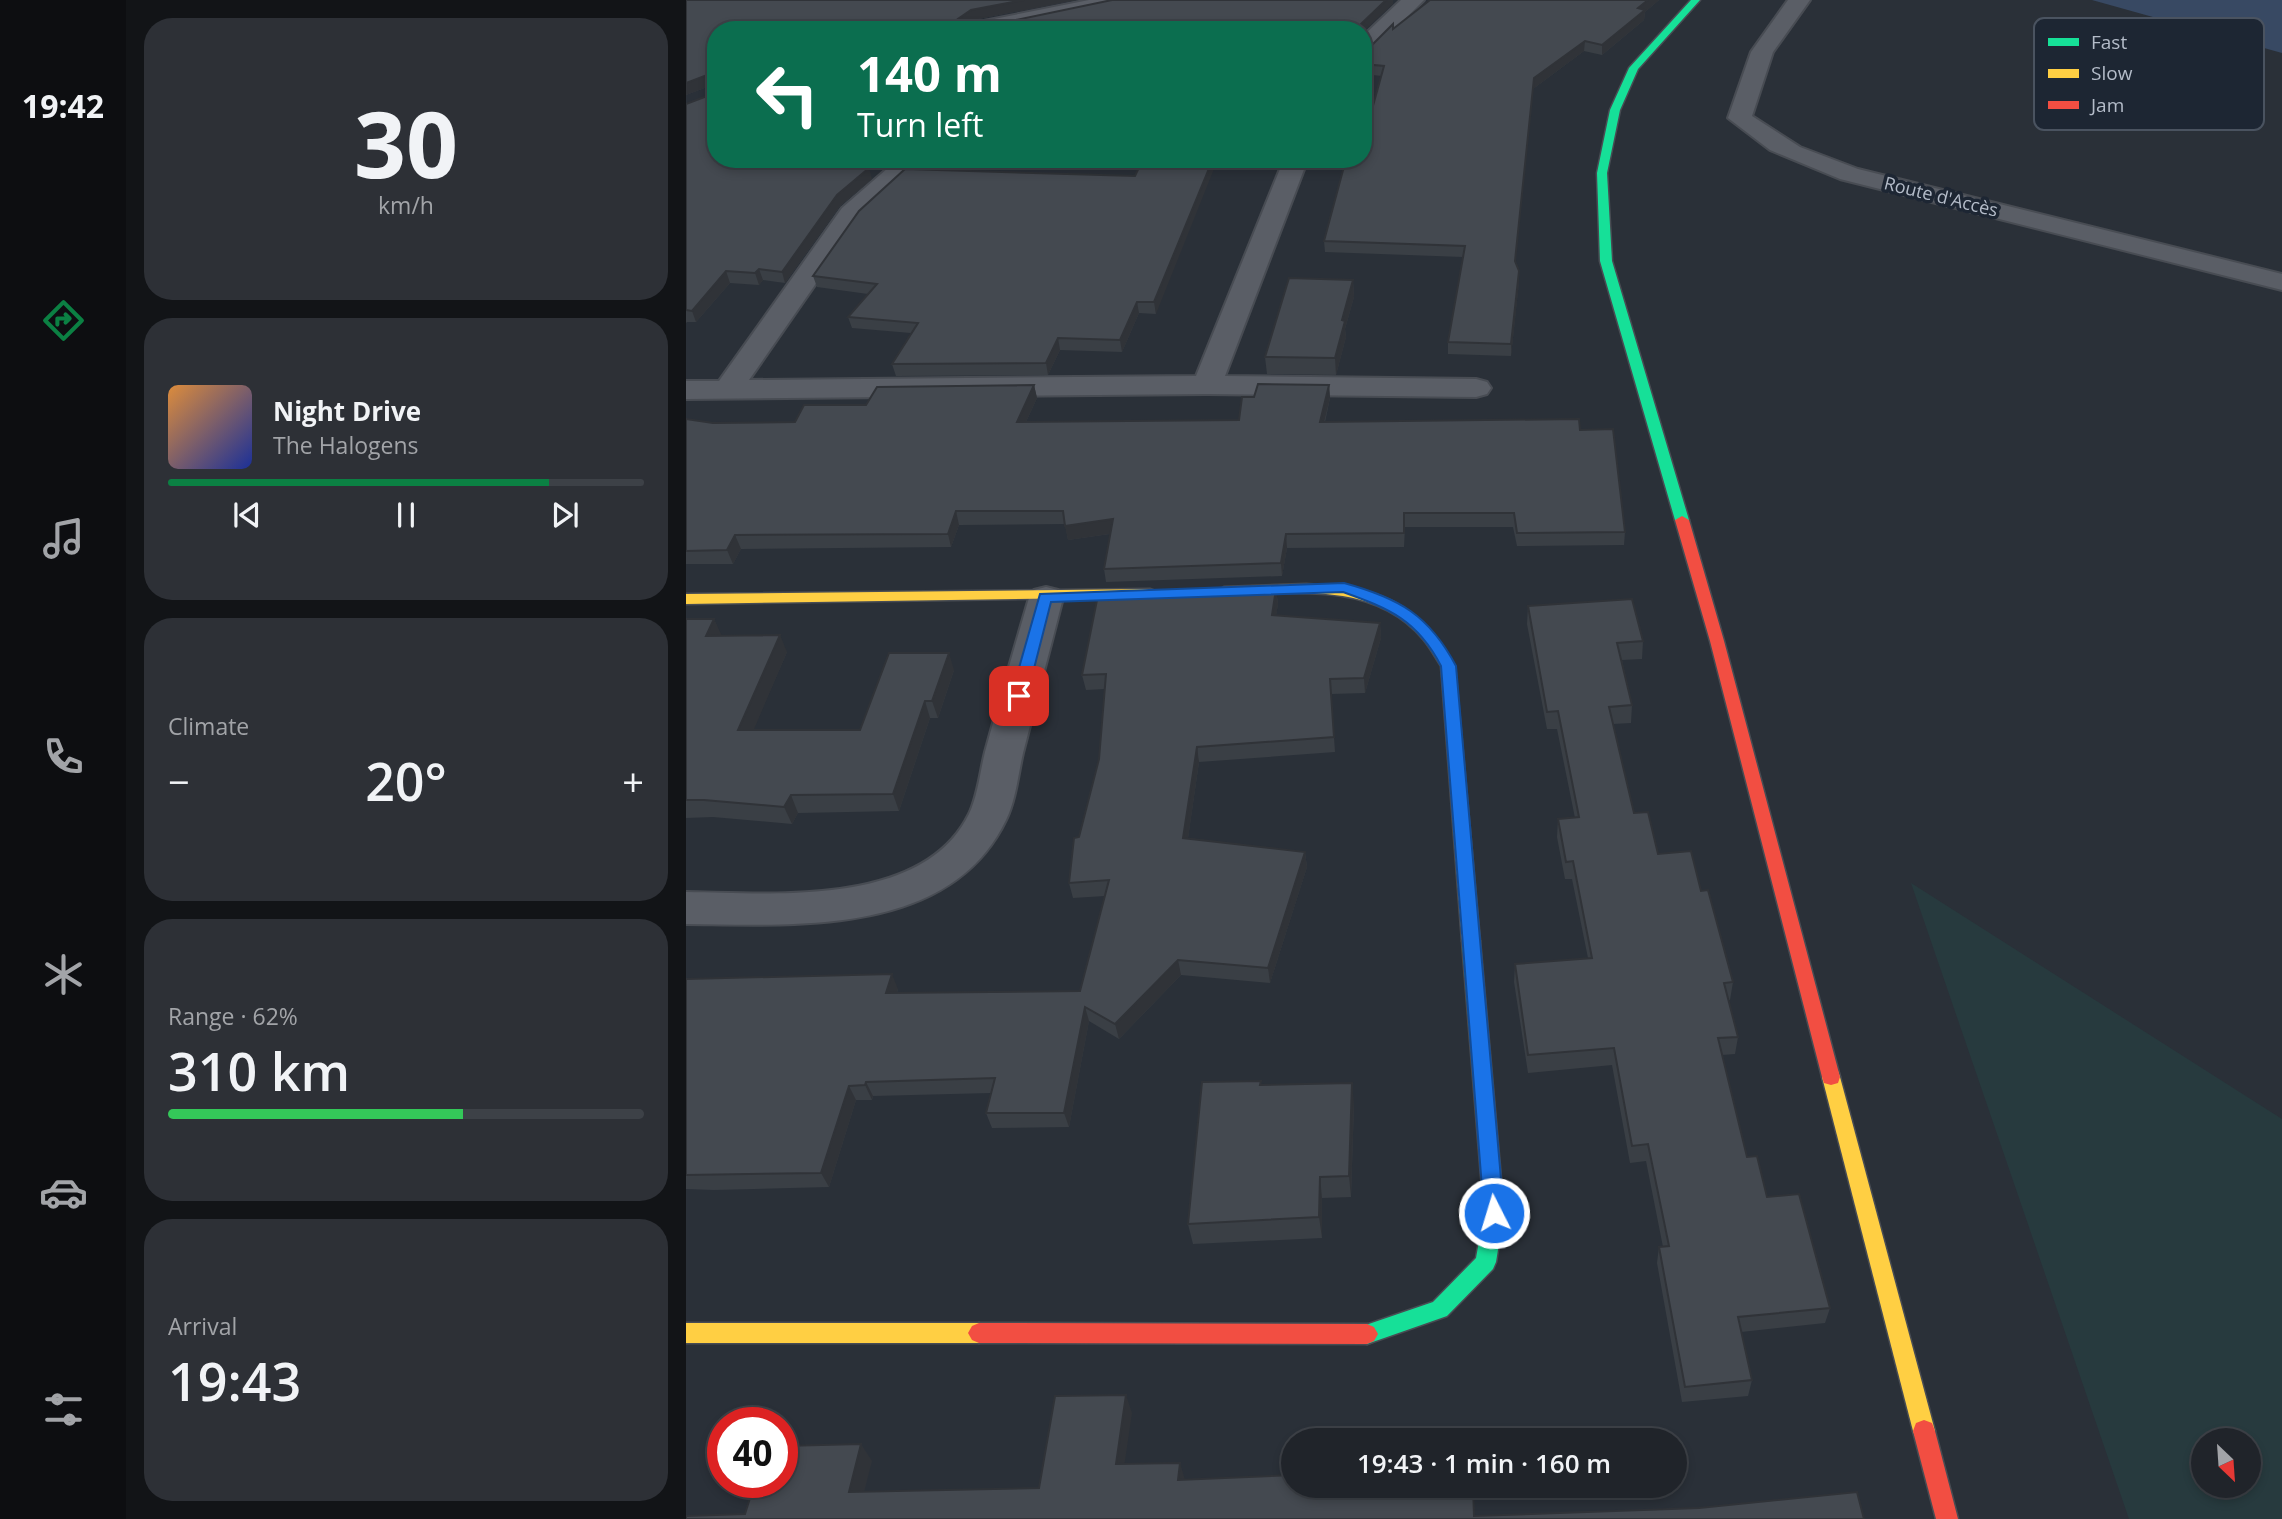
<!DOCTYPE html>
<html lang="en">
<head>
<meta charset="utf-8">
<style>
  :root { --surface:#20242a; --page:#2d3036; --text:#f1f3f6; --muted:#a2a4a8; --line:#3d4147; --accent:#0b8043 }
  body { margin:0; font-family:"Open Sans",sans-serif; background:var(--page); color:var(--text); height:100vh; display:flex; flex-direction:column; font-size:26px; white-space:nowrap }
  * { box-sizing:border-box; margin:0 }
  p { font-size:23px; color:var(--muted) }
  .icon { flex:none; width:38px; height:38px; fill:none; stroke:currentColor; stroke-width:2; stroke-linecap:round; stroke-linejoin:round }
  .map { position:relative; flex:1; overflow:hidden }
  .panel { display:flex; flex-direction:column; gap:18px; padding:18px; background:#121417; width:560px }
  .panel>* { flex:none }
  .guide { position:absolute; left:21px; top:21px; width:665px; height:147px; border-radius:28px; box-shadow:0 4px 10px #0003,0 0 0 2px var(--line); background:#0b6e4f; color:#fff; overflow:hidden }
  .needle { width:46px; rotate:155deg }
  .controls { position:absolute; left:1505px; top:1428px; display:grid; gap:14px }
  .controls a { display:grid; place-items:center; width:70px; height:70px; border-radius:50%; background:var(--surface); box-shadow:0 4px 10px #0003,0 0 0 2px var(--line); font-size:35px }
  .speed { position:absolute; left:21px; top:1407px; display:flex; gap:14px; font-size:35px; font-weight:700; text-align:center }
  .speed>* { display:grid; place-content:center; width:91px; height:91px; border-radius:50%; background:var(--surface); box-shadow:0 4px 10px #0003,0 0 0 2px var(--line); line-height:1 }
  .speed .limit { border:10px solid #d22; background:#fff; color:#111 }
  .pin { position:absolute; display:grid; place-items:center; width:60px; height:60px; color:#fff; margin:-30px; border-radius:14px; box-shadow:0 4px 10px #0006 }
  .me { position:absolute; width:77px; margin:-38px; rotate:355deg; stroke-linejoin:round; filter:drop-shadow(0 0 5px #0008) }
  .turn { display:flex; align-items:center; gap:24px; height:147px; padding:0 35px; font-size:32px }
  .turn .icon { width:91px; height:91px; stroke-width:2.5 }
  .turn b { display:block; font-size:49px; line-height:60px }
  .big { font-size:52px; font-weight:600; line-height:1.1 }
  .panel .widget { flex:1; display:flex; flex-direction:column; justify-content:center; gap:10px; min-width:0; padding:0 24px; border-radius:28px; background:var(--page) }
  .panel .dial { align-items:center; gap:0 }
  .dial b { font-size:91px; line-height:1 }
  .song { display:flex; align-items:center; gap:21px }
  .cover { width:84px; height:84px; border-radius:10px; background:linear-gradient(135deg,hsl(30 70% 55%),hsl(230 70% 35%)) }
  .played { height:7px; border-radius:4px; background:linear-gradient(90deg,var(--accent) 80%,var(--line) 80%) }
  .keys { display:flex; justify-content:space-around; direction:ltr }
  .heat { display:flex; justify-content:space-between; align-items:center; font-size:38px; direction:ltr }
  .charge { height:10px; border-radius:5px; background:linear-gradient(90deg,#34c759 62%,var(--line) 0) }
  .trip { position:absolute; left:595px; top:1428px; width:406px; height:70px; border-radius:35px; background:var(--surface); box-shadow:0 4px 10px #0003,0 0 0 2px var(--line); font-weight:600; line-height:70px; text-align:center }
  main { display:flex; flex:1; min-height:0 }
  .tabs { display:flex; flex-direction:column; width:126px; justify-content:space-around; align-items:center; background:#0d0e11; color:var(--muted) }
  .tabs .icon { width:49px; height:49px }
  .tabs .selected { color:var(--accent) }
  .tabs b { font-size:32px; color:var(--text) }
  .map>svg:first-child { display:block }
  .green { fill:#273a3e; fill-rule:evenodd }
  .water { fill:#384963 }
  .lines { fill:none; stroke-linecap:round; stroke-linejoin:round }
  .street-casing { stroke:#484c53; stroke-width:4 }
  .fast-casing { stroke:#484c53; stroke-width:3 }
  .slow-casing { stroke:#484c53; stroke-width:3 }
  .jam-casing { stroke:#484c53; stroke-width:3 }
  .street { fill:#5a5e66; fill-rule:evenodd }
  .fast { fill:#16e098; fill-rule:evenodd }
  .slow { fill:#ffcf43; fill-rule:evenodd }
  .jam { fill:#f24e42; fill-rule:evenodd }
  .wall { fill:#3a3f45 }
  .shaded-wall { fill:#303338 }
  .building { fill:#444950; stroke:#303338; stroke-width:2 }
  .route { fill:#1a73e8; stroke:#114b97; stroke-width:2 }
  .labels { text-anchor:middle; stroke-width:7; stroke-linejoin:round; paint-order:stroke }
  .far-street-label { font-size:18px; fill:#b4bcc9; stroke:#1d2633 }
  .key { fill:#1d2633; stroke:#4a5360; stroke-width:2 }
  .key-label { font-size:19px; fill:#b4bcc9 }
</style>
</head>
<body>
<main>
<nav class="tabs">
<b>19:42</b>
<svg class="icon selected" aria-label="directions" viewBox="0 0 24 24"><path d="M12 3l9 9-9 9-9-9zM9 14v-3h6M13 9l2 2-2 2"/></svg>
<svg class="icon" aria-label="music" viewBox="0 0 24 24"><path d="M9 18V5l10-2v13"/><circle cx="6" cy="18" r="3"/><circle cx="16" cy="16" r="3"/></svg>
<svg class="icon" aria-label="phone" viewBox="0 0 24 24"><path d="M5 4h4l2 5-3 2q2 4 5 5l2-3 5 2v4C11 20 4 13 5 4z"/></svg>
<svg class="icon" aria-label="climate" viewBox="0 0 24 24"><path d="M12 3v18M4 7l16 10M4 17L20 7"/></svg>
<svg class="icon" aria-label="car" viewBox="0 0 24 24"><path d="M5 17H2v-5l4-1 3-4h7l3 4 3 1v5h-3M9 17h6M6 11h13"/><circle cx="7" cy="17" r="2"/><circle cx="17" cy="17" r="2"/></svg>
<svg class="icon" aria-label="filters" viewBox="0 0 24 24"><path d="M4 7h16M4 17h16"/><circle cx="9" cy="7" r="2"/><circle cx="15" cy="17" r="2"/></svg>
</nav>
<section class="panel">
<div class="widget dial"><b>30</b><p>km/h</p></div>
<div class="widget">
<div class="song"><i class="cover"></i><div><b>Night Drive</b><p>The Halogens</p></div></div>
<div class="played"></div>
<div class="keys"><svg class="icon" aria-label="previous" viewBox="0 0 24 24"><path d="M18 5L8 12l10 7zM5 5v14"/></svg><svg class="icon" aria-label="pause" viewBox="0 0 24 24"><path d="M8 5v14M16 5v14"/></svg><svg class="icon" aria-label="next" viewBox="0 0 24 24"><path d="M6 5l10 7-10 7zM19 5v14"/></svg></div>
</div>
<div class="widget"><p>Climate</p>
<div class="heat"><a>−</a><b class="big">20°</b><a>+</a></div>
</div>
<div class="widget"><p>Range · 62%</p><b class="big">310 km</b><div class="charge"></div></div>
<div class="widget"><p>Arrival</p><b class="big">19:43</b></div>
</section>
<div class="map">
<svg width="1596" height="1519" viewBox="0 0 1596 1519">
  <rect width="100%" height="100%" fill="#2a3038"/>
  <path class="green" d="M1225 883 1596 1119V1519H1443ZM1517 1440H1563V1486H1517Z"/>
  <path class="water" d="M1406 0H1596V53Z"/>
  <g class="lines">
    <g class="street-casing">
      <g id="street">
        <path d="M403 0H445L434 6 321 30H277L288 23Z"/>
        <path d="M715 0H738L685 53 677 55V36Z"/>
        <path d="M1102 0H1124L1087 52 1066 116 1114 147 1172 169 1596 274V290L1154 179 1084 150 1042 118 1065 52Z"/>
        <path d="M221 159H254L251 164 220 178 174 220 63 380 510 376 598 159H622L539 376 790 379 801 382 805 388 801 394 790 397 521 394 0 399V381H33L156 208 202 168Z"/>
        <path d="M360 587 372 590 377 598C364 650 350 701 337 753 332 775 330 799 320 820 264 937 109 925 0 924V892C86 893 237 908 283 814 292 795 294 772 299 752 313 701 328 649 343 598L348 590Z"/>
      </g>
    </g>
    <g class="fast-casing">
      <g id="fast">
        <path d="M1005 0H1014L952 69 934 110 921 173 926 261 1003 520 996 524 989 520 914 261 911 173 924 110 943 68Z"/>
        <path d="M785 934 791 936 794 941 818 1213 810 1262 807 1269 761 1316 681 1344 674 1341 670 1334 674 1327 747 1302 790 1258 798 1213 776 941 779 936Z"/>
      </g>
    </g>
    <g class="slow-casing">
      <g id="slow">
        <path d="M620 584C696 588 728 600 769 666L794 941 791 946 785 948 779 946 776 941 755 666C749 657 744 647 737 639 688 580 605 593 538 597L531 592 538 587Z"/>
        <path d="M464 589 469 591 471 594 469 597 0 604V594Z"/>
        <path d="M1145 1069 1152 1071 1154 1077 1249 1431 1246 1439 1238 1442 1230 1439 1227 1431 1136 1077 1138 1071Z"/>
        <path d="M0 1323H293L300 1326 304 1333 300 1340 293 1343H0Z"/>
      </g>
    </g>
    <g class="jam-casing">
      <g id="jam">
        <path d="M996 516 1003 520 1038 641 1154 1077 1152 1083 1145 1085 1138 1083 1136 1077 1024 641 989 520Z"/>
        <path d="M293 1323 681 1324 688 1327 692 1334 688 1341 681 1344 293 1343 286 1340 282 1333 286 1326Z"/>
        <path d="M1238 1420 1246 1423 1249 1431 1272 1519H1250L1227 1431 1230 1423Z"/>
      </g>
    </g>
    <use href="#street" class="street"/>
    <use href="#fast" class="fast"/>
    <use href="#slow" class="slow"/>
    <use href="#jam" class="jam"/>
  </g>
  <g class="wall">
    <path d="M0 0H390L287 20 285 22H320L707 4 30 159H169L145 165 186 179 154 206 99 283 77 280 73 285 44 283 10 322H1L0 323V104L29 93V84L0 95Z"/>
    <path d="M744 0H973L959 12 958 20 916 55 898 51 847 89 829 263 833 271V282L825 356 762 354V342L777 257 639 252 638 241 677 159 696 76 677 74V47L686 45Z"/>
    <path d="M457 159 470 314 453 313 436 352 374 350 362 375 210 376 206 364 225 333 166 328 162 317 182 294 131 287 127 276 449 176Z"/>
    <path d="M667 280 668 297 659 329 660 337 650 375 581 374 579 357Z"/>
    <path d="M348 385 351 398 340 422 553 420 568 397 643 385 644 398 639 422 894 430 939 532 938 545 831 546 827 527H719L718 547 601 548 596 576 420 582 418 569 424 534 382 540 379 524 273 525 265 547 55 549 47 564H0V419L27 423 109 422 180 405Z"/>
    <path d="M590 589 592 604 590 615 694 623 695 638 679 693 645 694 649 752 513 762 502 838 619 852 621 867 584 983 495 975 433 1039 403 1021 383 1127 306 1128 300 1113 305 1093 187 1096 186 1100H170L143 1187 28 1190 0 1189V979L212 989 211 993 394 991 419 896 387 898 383 883 413 759 419 689 400 690 396 675Z"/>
    <path d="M842 606 957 641 956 659 936 660 946 705 945 723 927 724 948 813 972 854 1015 891 1047 982 1044 1000H1042L1052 1037 1049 1054 1036 1055 1061 1157 1081 1197 1144 1308 1139 1323 1055 1332 1066 1380 1062 1396 996 1402 971 1263 973 1247H977L960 1161 944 1163 926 1065 842 1073 828 982 829 964 902 958 886 879H879L871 837 872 819 889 818 871 729H861L841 624Z"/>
    <path d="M0 619H28L35 636 101 652 67 730H174L268 670 252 718H244L213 811 112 813 106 824 27 817 0 818Z"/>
    <path d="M575 1085 668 1104 665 1197 636 1198V1238L507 1244 502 1224Z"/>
  </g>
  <g class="shaded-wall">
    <path d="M338 0H390L287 20 274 30 272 19 285 10Z"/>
    <path d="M700 0H707V4L677 32V30H674L675 24Z"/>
    <path d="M962 0H973L959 12 958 20 916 55V45L952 8Z"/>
    <path d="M899 41 898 51 847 89 828 273 829 261 848 78Z"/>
    <path d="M26 73 29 84 0 95V83Z"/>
    <path d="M123 159H169L111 174 107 163Z"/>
    <path d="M527 159H532L470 314 468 302Z"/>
    <path d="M183 168 186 179 154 206 99 283 96 272 151 195Z"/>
    <path d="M73 269 77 280 73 285 69 273Z"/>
    <path d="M40 271 44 283 10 322 6 311Z"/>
    <path d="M833 271V282L825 356V344Z"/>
    <path d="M667 280 668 297 659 329 660 337 650 375 649 358 656 320Z"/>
    <path d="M451 302 453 313 436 352 434 340Z"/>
    <path d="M372 338 374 350 362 375 360 363Z"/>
    <path d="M348 385 351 398 334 435 331 422Z"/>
    <path d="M643 385 644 398 635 435 634 422Z"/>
    <path d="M270 511 273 525 265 547 262 534Z"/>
    <path d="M427 519 430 533 382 540 379 526Z"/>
    <path d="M600 534 601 548 596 576 595 563Z"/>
    <path d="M49 535 55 549 47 564 41 550Z"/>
    <path d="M590 589 592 604 588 630 586 615Z"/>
    <path d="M28 619 36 636H20Z"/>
    <path d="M694 623 695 638 679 693 678 678Z"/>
    <path d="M94 635 101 652 60 748 52 730Z"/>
    <path d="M263 653 268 670 252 718 246 701Z"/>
    <path d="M239 701 244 718 213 811 207 794Z"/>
    <path d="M511 747 513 762 500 853 497 838Z"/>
    <path d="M105 795 112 813 106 824 98 807Z"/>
    <path d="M619 852 621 867 584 983 582 968Z"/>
    <path d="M492 960 495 975 433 1039 429 1024Z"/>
    <path d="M206 974 212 989 206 1008 200 993Z"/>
    <path d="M399 1007 403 1021 383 1127 378 1113Z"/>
    <path d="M180 1082 187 1096 186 1100 179 1085Z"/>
    <path d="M666 1083 668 1104 665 1197 663 1176Z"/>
    <path d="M163 1086 170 1100 143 1187 135 1173Z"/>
    <path d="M634 1177 636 1198V1238L633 1217Z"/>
    <path d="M440 1395 446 1413 436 1481 430 1464Z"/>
    <path d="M175 1444 186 1461 174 1508 163 1492Z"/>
    <path d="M494 1463 499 1480H492Z"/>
  </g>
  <g class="building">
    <path d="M0 0H338L285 10 272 19 275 22H320L426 0H700L675 24 674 30H30V159H123L107 163 183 168 151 195 96 272 73 269 69 273 40 271 6 311 0 310V104L29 93V75L26 73 0 83Z"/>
    <path d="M744 0H962L952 8 959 10 916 45 899 41 848 78 829 261 833 271 825 344 762 342 779 246 638 241 660 159H677V142L698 66 677 64V47L686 45 707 24V29Z"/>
    <path d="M457 159H527L468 302H451L434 340 372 338 360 363 206 364 232 323 162 317 191 284 127 276 173 211 219 169 449 176Z"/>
    <path d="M603 278 667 280 656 320 659 321 649 358 579 357Z"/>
    <path d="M572 384 643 385 634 422 893 419 894 430 927 429 939 532 831 533 828 513H718V533L600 534 595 563 418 569 427 519 379 526 377 511H270L262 534 49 535 41 550 0 551V419L27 423 109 422 118 405H180L191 387 348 385 331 422 553 420 556 397H568Z"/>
    <path d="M590 589 586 615 694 623 678 678 644 679 648 737 511 747 497 838 619 852 582 968 492 960 429 1024 399 1007 378 1113H300L309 1078 180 1082 179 1085 163 1086 135 1173 0 1175V979L206 974 200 993 394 991 423 880 383 883 388 838 393 837 413 759 420 674 396 675 412 595Z"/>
    <path d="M946 599 957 641 931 643 946 705 923 707 948 813 962 812 972 854 1005 851 1015 891 1022 890 1047 982 1038 983 1052 1037 1032 1038 1061 1157 1071 1156 1081 1197 1113 1194 1144 1308 1052 1317 1066 1380 999 1387 973 1247 983 1246 962 1144 946 1146 928 1048 842 1055 829 964 906 958 887 861 880 862 872 819 893 817 872 711 861 712 842 606Z"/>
    <path d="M0 619H28L20 636 94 635 52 730H174L203 653H263L246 701H239L207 794 105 795 98 807 18 800H0Z"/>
    <path d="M575 1081 574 1085 666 1083 663 1176 634 1177 633 1217 502 1224 516 1082Z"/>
    <path d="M440 1395 430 1464 494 1463 492 1480 607 1475V1486H787L788 1516 1013 1508 1171 1492 1178 1519H0V1516L59 1514 69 1482H96V1446L175 1444 163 1492 353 1488 369 1396Z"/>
  </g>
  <path class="route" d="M658 583C713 598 743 615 770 666L818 1213 815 1220 808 1222 801 1220 798 1213 755 666C731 620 704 609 657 592L365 602 341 696 333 702 325 696 354 594Z"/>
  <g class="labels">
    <g class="far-street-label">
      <text transform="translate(1255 197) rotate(14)" y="6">Route d'Accès</text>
    </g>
  </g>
  <rect x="1348" y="18" width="230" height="112" rx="10" class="key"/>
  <rect x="1362" y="38" width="31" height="8" fill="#16e098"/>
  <rect x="1362" y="69" width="31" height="9" fill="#ffcf43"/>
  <rect x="1362" y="101" width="31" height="8" fill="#f24e42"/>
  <g class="key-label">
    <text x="1405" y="49">Fast</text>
    <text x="1405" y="80">Slow</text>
    <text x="1405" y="112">Jam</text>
  </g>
</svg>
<div class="controls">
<a><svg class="needle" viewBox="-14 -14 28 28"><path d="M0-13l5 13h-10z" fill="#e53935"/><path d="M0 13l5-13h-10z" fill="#a2a4a8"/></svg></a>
</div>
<div class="speed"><div class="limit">40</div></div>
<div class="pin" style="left:333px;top:696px;background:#d93025"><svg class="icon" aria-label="arrive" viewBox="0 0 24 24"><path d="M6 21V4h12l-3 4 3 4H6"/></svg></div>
<svg class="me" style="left:808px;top:1213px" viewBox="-20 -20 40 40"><circle r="17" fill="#1a73e8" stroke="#fff" stroke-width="3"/><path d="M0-11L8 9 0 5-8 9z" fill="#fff"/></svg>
<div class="trip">19:43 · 1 min · 160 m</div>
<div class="guide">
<div class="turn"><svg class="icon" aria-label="left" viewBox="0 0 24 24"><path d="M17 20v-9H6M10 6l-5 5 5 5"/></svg><div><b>140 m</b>Turn left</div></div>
</div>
</div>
</main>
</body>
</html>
